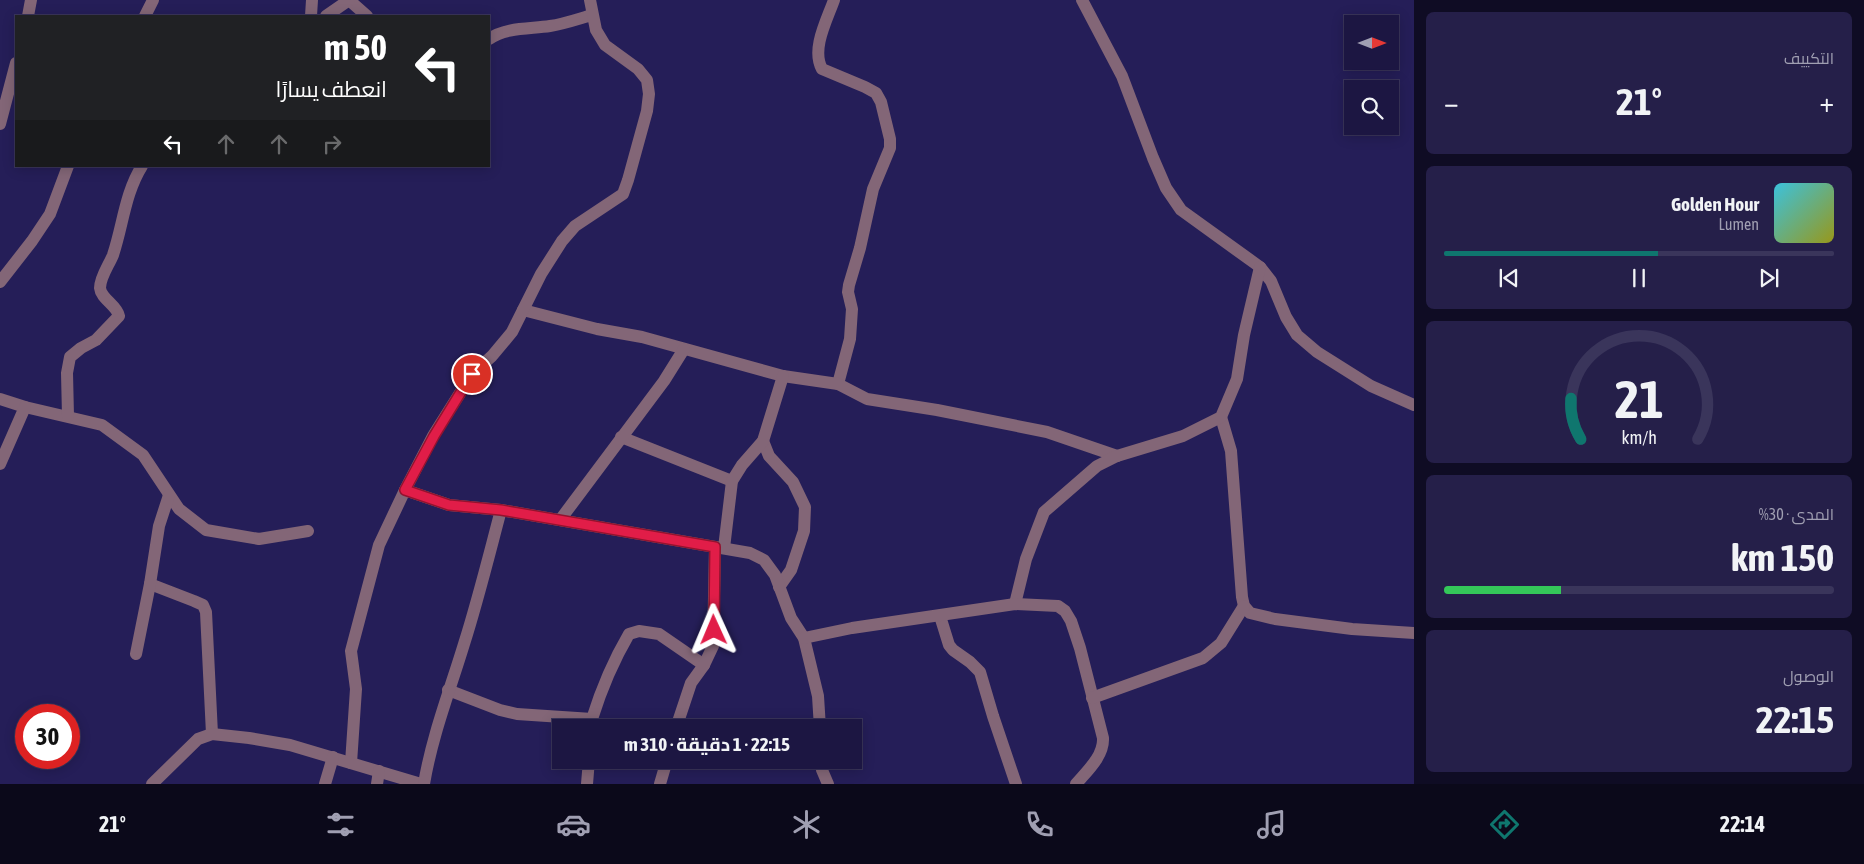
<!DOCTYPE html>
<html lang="ar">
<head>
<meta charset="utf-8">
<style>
  :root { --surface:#1c1642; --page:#251f49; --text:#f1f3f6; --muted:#a09fb2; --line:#3a355b; --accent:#0f766e }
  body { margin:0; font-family:"Asap Condensed",Cairo,sans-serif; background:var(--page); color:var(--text); direction:rtl; height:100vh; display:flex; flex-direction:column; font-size:19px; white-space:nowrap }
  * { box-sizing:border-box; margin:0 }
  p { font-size:16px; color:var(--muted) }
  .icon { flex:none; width:28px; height:28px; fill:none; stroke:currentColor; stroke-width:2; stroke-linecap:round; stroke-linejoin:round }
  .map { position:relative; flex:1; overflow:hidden; direction:ltr }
  .sheet { display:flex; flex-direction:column; gap:12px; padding:12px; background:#0f0c24; width:450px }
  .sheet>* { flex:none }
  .top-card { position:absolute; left:15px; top:15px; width:475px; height:152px; border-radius:0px; box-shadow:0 2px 12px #0003,0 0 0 1px var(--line); direction:rtl; background:#202124; color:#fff; overflow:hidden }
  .needle { width:32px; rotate:90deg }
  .buttons { position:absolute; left:1344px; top:15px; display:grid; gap:10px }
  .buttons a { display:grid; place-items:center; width:55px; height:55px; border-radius:0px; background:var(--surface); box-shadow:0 2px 12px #0003,0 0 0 1px var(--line); font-size:25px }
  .speed { position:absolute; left:15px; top:704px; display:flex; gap:10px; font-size:25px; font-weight:700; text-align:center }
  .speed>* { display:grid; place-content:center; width:65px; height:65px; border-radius:50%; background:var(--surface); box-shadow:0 2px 12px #0003,0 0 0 1px var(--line); line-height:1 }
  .speed .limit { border:8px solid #d22; background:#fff; color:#111 }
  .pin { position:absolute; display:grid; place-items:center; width:42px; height:42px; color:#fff; margin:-21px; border:2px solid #fff; border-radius:50%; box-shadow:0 1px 5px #0007 }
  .me { position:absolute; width:55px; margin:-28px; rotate:359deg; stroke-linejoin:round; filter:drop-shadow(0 0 4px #0008) }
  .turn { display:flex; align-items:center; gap:18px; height:105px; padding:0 20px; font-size:22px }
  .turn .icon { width:65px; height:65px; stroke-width:2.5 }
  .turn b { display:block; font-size:35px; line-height:42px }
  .lanes { display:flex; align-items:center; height:48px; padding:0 20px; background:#0003; justify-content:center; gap:25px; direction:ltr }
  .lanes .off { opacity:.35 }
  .big { font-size:38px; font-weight:700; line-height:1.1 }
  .sheet .widget { flex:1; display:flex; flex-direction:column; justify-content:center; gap:8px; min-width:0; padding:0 18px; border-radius:8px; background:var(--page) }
  .sheet .dial { align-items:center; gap:0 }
  .dial svg { height:130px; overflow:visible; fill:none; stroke:var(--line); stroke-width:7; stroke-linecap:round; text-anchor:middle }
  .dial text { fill:var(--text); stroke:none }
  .song { display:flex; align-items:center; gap:15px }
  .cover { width:60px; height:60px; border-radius:8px; background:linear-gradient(135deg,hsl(190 70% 55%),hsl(60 70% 35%)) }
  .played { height:5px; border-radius:2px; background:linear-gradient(90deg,var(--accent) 55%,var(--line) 55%) }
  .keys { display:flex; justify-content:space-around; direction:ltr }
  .heat { display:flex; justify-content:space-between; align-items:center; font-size:28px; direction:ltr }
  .charge { height:8px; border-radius:4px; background:linear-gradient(90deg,#34c759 30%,var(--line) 0) }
  .trip { position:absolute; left:552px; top:719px; width:310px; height:50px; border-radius:0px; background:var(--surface); box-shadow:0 2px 12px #0003,0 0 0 1px var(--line); font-weight:700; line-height:50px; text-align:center; direction:rtl }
  .tabs { display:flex; height:80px; justify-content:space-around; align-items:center; background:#0b091a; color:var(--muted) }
  .tabs .icon { width:35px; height:35px }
  .tabs .on { color:var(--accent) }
  .tabs b { font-size:22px; color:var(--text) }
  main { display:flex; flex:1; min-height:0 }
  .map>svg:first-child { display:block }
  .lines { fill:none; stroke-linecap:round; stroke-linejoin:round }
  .minor { stroke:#836677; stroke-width:12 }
  .route-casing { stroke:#92132f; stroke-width:12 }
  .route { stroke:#e11d48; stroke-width:9 }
</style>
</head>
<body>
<main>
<section class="sheet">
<div class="widget"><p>التكييف</p>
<div class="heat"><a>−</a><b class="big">21°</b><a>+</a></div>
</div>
<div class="widget">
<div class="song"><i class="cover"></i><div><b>Golden Hour</b><p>Lumen</p></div></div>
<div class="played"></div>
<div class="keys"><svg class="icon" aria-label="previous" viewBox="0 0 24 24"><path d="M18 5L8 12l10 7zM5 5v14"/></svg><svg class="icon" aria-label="pause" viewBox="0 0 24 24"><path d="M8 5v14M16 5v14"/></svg><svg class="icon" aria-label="next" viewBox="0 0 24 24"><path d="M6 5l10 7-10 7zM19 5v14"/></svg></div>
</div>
<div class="widget dial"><svg viewBox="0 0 100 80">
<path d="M14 69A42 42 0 1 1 86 69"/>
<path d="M14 69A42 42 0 0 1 8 44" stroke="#0f766e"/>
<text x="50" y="56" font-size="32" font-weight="700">21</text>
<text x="50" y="72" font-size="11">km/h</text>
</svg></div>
<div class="widget"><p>المدى · 30%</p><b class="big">150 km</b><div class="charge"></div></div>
<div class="widget"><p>الوصول</p><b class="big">22:15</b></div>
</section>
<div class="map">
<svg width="1414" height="784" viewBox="0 0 1414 784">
  <rect width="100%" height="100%" fill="#251e58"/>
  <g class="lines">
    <g class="minor">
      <path d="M349 0 367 16"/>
      <path d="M834 0C827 20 811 49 822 69L865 87 876 93 881 102 890 139V148L873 189 860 248 849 285 848 292 852 309 850 339 838 384"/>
      <path d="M1082 0 1122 76 1153 158 1166 188 1181 210 1260 267 1271 281 1286 317 1297 335 1317 352 1371 386 1414 405"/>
      <path d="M28 16 31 0"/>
      <path d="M145 16 153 0"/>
      <path d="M311 16 312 0"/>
      <path d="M326 16 349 0"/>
      <path d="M489 39C506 27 530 29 550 26 564 24 578 19 592 15"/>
      <path d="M0 124 16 63"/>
      <path d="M0 282 32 241 50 214 68 166"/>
      <path d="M523 310 597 329 642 337 783 376 838 384 867 399 937 410 1047 432 1117 456"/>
      <path d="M0 399 25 407 102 425 143 455 179 509 206 530 259 539 308 531"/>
      <path d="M68 416 67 373 70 357 81 348 96 340 119 316C117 305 101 299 100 288 100 277 109 265 113 255 123 225 125 193 142 166"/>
      <path d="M1221 417 1231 451 1242 597 1244 606 1250 613 1275 619 1352 629 1414 633"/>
      <path d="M621 437 732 481"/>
      <path d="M763 441 769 456 793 482 805 507 804 531 791 570 779 587"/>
      <path d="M0 464 25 407"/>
      <path d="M405 490 449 505 501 510 750 553 764 560 775 575 791 618 804 638 818 696 820 728"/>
      <path d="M560 520 664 381 684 349"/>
      <path d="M724 548 732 481 742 465 763 441 783 376"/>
      <path d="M150 584 194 601 203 605 206 612 212 734"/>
      <path d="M1015 604 1026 559 1044 512 1097 466 1117 456 1183 436 1221 417 1237 379 1244 335 1260 267"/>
      <path d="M940 616 949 645 953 650 970 662 980 672 993 716 1016 784"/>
      <path d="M804 638 852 628 1015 604 1058 606 1065 611 1071 621 1080 648 1103 738C1104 756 1087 771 1076 784"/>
      <path d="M136 654 150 584 159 526 169 495"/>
      <path d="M448 690 500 710 517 714 592 719C602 687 612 663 629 634L639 631 659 634 704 665"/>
      <path d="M1092 698 1203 658 1221 643 1244 606"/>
      <path d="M676 728 691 683 704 665 713 646 715 547"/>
      <path d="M821 760 822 770 828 784"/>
      <path d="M351 763 356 689 351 651 379 545 405 490 433 436 472 374 492 356 512 332 541 274 562 241 575 226 623 194 628 180 647 111 649 94 647 80 638 69 605 45 596 30 590 0"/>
      <path d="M152 784 198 739 212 734 249 738 290 745 421 784"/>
      <path d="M325 784 333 757"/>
      <path d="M377 784 379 771"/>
      <path d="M424 784C432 736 450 690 464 644 478 600 489 555 501 510"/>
      <path d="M587 784 589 760"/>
      <path d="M660 784 667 760"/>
    </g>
  </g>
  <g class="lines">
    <g class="route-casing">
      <path id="route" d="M472 374 434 436 405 490 449 505 501 510 715 547 714 630"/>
    </g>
    <use href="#route" class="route"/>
  </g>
</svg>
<div class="buttons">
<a><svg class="needle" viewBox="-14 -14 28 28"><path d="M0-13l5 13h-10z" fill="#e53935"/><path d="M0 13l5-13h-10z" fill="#a09fb2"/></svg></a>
<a><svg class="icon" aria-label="search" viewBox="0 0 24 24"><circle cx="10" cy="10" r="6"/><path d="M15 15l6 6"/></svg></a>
</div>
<div class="speed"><div class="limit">30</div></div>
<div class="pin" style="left:472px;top:374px;background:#d93025"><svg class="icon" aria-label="arrive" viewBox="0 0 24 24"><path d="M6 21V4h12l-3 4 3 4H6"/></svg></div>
<svg class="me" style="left:714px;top:630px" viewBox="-20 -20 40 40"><path d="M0-17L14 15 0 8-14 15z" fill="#e11d48" stroke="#fff" stroke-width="4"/></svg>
<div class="trip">22:15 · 1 دقيقة · 310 m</div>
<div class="top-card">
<div class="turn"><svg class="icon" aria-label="left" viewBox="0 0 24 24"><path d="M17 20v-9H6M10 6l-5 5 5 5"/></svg><div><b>50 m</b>انعطف يسارًا</div></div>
<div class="lanes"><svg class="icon" aria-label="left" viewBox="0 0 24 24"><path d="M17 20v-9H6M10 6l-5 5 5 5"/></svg><svg class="icon off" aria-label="ahead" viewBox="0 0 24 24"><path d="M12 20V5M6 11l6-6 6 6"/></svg><svg class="icon off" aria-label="ahead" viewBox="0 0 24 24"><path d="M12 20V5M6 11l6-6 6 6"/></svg><svg class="icon off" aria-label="right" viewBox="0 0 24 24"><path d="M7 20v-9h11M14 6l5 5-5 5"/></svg></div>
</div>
</div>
</main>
<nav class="tabs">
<b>22:14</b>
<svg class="icon on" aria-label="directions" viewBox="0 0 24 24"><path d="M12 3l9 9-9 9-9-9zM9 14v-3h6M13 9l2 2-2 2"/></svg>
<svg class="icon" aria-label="music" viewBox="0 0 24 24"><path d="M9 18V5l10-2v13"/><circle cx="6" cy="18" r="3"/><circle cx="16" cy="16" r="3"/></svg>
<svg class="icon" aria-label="phone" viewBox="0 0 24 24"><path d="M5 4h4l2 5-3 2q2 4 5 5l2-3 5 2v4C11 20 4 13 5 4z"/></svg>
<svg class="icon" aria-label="climate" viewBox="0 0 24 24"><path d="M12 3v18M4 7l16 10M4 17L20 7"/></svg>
<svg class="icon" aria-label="car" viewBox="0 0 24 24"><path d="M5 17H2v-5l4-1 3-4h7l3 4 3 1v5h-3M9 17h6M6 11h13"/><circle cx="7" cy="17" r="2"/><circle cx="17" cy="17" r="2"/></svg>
<svg class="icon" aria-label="filters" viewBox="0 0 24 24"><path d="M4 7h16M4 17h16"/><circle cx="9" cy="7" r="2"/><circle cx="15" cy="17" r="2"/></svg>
<b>21°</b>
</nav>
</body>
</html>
